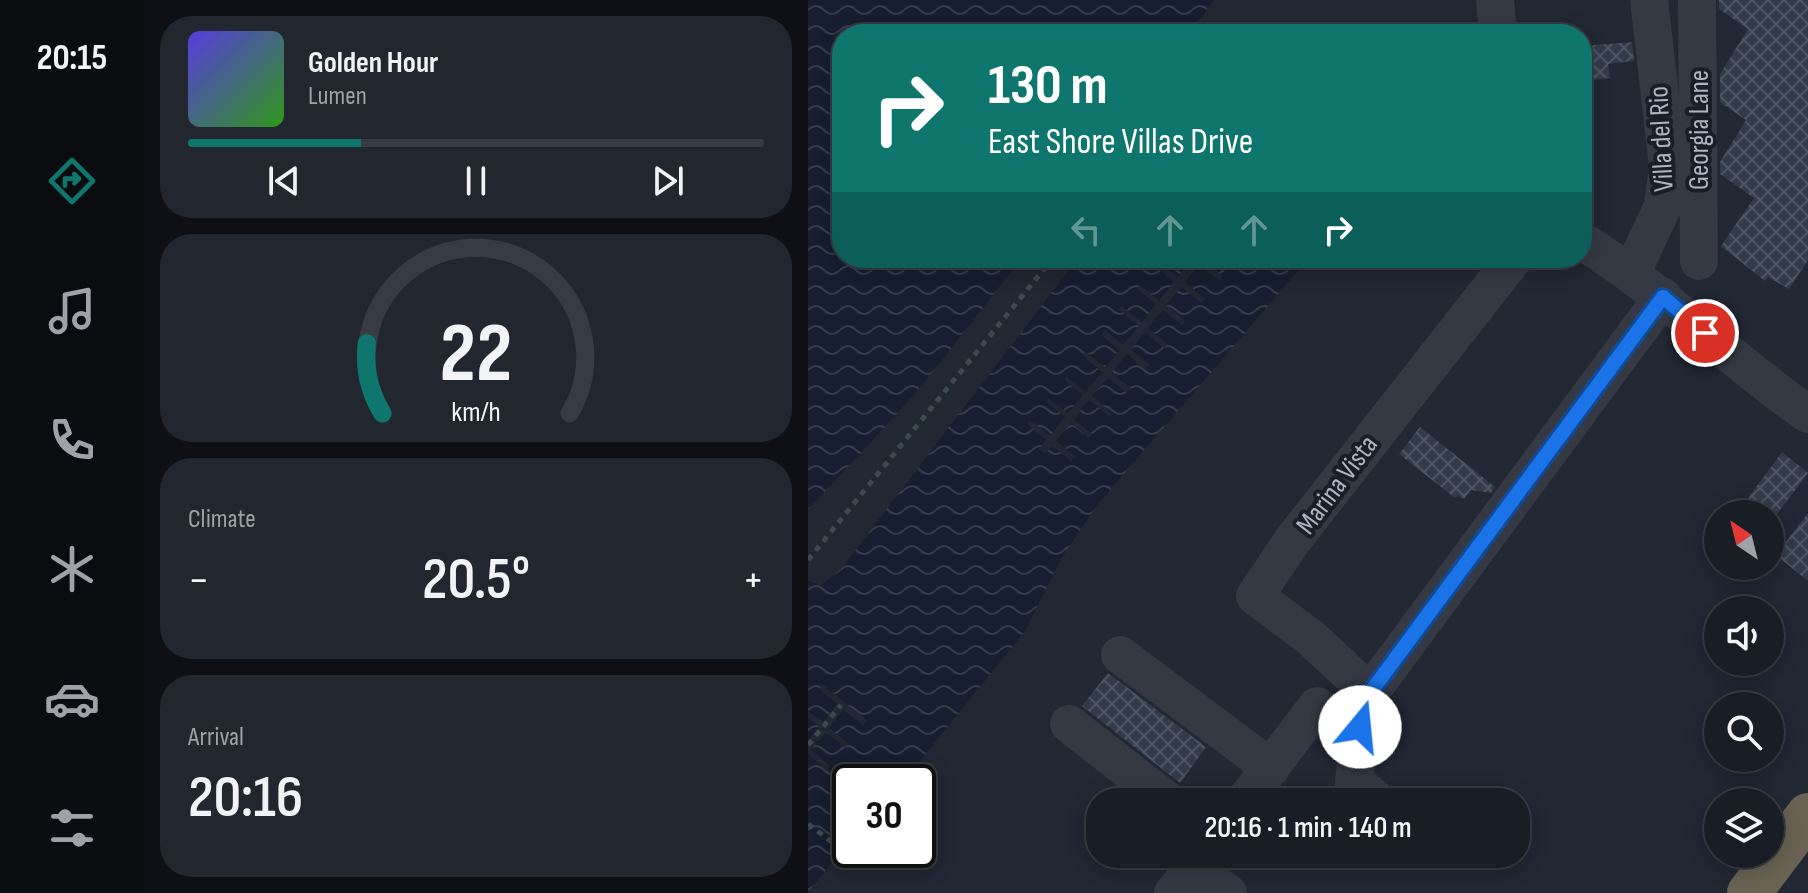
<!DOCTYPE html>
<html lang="en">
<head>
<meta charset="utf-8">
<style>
  :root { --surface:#191d26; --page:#22262e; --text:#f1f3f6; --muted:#9fa2a7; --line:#373b43; --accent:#0f766e }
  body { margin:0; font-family:"Sofia Sans Condensed",sans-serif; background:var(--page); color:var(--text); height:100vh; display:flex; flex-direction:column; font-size:30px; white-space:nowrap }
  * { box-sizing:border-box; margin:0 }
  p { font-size:26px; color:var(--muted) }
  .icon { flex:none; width:44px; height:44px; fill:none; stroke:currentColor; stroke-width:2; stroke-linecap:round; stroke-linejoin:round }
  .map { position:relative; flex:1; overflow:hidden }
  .details { display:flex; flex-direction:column; gap:16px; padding:16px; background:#0e1015; width:664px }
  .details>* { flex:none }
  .hud { position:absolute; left:24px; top:24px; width:760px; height:244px; border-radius:32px; box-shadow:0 4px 20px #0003,0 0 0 2px var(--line); background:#0f766e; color:#fff; overflow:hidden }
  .needle { width:52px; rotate:325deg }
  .controls { position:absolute; left:896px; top:500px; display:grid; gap:16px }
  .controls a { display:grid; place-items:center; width:80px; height:80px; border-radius:50%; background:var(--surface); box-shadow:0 4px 20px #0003,0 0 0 2px var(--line); font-size:40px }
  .speed { position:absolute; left:24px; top:764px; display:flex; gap:16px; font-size:40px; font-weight:700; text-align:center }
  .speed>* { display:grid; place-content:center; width:104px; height:104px; border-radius:50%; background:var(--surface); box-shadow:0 4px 20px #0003,0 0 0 2px var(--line); line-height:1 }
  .speed .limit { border:4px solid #111; border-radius:12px; background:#fff; color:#111 }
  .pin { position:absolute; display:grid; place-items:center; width:68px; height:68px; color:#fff; margin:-34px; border:4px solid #fff; border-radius:50%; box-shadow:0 2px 8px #0007 }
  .me { position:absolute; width:88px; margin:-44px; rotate:17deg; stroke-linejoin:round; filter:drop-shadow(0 0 6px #0008) }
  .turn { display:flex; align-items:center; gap:28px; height:168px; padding:0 24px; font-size:36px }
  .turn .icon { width:104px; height:104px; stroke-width:2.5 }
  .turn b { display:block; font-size:56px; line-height:68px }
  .lanes { display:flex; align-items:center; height:76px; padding:0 24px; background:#0003; justify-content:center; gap:40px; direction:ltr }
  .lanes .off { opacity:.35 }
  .big { font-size:60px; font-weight:600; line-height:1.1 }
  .details .widget { flex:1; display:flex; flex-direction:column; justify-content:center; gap:12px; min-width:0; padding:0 28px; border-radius:32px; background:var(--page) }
  .details .dial { align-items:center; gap:0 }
  .dial svg { height:208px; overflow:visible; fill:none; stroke:var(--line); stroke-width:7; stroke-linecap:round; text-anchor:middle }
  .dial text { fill:var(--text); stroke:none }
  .song { display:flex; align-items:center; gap:24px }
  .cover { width:96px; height:96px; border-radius:12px; background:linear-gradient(135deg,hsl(250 70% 55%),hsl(110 70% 35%)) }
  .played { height:8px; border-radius:4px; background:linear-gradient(90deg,var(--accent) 30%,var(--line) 30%) }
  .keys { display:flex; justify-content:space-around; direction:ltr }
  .heat { display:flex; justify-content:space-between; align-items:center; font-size:44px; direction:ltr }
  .trip { position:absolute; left:278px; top:788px; width:444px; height:80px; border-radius:32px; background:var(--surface); box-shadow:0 4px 20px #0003,0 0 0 2px var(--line); font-weight:600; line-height:80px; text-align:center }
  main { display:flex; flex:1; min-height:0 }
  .dock { display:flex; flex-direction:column; width:144px; justify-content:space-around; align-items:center; background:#0a0c0f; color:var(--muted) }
  .dock .icon { width:56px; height:56px }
  .dock .current { color:var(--accent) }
  .dock b { font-size:36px; color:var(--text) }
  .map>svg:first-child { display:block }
  .water { fill:url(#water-waves) }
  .pier { fill:#212733 }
  .building { fill:url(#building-cross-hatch) }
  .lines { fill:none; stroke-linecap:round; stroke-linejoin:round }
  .path { stroke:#3b4a4d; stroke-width:5; stroke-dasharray:6 6; stroke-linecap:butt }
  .minor { stroke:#343944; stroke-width:38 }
  .highway { stroke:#6a6252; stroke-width:44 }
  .route-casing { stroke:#114b97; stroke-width:20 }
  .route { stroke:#1a73e8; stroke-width:14 }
  .labels { text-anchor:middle; stroke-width:8; stroke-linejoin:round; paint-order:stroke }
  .street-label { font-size:28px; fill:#aeb4c1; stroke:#1a1e29 }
</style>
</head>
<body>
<main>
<nav class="dock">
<b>20:15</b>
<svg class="icon current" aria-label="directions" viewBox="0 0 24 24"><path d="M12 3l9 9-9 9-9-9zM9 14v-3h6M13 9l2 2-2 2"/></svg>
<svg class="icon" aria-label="music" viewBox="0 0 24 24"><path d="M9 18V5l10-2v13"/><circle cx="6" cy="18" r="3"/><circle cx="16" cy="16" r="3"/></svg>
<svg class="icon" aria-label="phone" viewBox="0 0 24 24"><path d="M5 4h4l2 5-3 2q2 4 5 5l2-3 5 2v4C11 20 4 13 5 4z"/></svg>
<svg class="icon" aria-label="climate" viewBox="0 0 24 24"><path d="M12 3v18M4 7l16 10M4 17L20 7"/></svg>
<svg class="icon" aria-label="car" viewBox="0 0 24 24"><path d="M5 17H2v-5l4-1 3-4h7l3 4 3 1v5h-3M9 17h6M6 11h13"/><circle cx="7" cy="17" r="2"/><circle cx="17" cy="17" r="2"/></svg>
<svg class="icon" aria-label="filters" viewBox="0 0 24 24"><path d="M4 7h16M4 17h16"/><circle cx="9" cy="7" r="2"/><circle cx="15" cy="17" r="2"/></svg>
</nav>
<section class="details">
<div class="widget">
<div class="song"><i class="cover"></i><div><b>Golden Hour</b><p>Lumen</p></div></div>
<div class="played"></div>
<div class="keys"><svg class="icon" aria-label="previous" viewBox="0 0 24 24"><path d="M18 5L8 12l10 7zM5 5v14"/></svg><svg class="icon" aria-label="pause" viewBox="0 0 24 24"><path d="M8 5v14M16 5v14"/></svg><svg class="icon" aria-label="next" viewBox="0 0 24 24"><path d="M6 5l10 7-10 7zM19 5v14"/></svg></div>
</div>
<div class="widget dial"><svg viewBox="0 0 100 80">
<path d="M14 69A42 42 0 1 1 86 69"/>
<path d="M14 69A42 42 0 0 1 8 42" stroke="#0f766e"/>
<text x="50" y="56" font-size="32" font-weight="700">22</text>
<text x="50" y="72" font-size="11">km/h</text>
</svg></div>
<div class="widget"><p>Climate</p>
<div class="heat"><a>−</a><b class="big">20.5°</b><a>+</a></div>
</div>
<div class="widget"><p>Arrival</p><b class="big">20:16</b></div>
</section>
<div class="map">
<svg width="1000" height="893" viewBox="0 0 1000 893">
  <defs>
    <pattern id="water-waves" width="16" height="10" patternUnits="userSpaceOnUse" patternTransform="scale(2)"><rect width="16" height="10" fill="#161e2f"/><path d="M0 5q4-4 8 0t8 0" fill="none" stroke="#353c4b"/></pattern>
    <pattern id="building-cross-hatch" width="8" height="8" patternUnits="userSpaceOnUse" patternTransform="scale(2)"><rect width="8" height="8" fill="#333b4a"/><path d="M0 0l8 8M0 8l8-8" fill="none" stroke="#4e5562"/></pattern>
  </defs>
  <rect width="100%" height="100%" fill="#212733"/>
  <g class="water">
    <path d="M0 0H406L381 34H34V258H214L108 393 0 510Z"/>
    <path d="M270 258H501L290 504 254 557 217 631 95 782H42V839L0 893V581L13 585 33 569Z"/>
  </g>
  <g class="pier">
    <path d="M383 258H396L414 276 411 280 391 265 377 282 397 299 393 303 373 287 358 305 377 321 374 325 355 310 340 328 359 344 356 348 337 332 323 349 342 365 338 370 319 354 303 373 323 388 319 393 300 378 284 396 304 413 301 416 281 400 266 419 284 434 281 438 263 423 248 441 267 456 263 461 244 446 237 454 231 449 238 440 219 424 222 420 242 436 257 417 238 402 240 398 260 413 275 395 256 380 258 376 277 392 294 372 274 355 277 351 297 367 311 350 293 335 297 330 315 345 331 326 310 309 313 306 334 322 348 304 329 289 332 285 351 300 366 282 346 265 350 261 370 277Z"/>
    <path d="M15 685 59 721 55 725 35 710 21 728 40 743 37 748 18 732 3 750 22 766 19 770 0 754V741L11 727 0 718V711L15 722 29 704 11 689Z"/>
  </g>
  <g class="building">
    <path d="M911 0H1000V260L981 289 960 277 957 281 913 246 946 198 912 174V162L938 120 912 102V74L940 29 911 9Z"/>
    <path d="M824 42 826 61 800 64 802 78 774 81V46Z"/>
    <path d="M612 427 687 487 683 493 663 490 656 499 650 495 647 498 591 454Z"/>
    <path d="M974 452 1000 473 966 518 940 498Z"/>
    <path d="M1000 513V581L968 555Z"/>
    <path d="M300 673 398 747 372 783 274 706Z"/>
  </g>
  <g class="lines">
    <g class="path">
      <path d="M430 34 460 26 472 34"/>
      <path d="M0 560 245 258"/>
      <path d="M0 745 33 705"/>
      <path d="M0 824 48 860"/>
    </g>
    <g class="minor">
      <path d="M687 0 690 34"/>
      <path d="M889 0 891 261"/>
      <path d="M774 241C855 291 921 360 1000 414"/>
      <path d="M824 272 855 206 860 166 841 0"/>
      <path d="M312 655 463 768"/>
      <path d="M562 693 503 638 447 596 484 541 706 258"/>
      <path d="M261 724 361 802"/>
      <path d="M436 802 509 706"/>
      <path d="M571 802 546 781 556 701 855 297"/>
      <path d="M385 867 420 893"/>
      <path d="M365 893 396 854"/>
    </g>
    <path class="highway" d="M941 893 1000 815"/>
  </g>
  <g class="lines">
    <g class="route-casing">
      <path id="route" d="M552 727 556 701 855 297 897 333"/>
    </g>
    <use href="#route" class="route"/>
  </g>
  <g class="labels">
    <g class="street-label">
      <text transform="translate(890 130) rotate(-90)" y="10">Georgia Lane</text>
      <text transform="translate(852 139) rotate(-93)" y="10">Villa del Rio</text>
      <text transform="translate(528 484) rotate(-53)" y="10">Marina Vista</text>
    </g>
  </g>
</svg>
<div class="controls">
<a><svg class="needle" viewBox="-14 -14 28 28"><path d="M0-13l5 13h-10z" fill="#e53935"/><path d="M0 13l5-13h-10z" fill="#9fa2a7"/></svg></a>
<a><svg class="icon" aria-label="sound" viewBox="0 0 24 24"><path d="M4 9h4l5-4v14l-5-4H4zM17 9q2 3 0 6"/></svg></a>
<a><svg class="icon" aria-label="search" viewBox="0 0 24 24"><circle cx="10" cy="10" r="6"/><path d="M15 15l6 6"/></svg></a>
<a><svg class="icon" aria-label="layers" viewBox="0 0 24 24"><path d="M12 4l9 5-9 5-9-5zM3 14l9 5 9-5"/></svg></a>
</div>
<div class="speed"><div class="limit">30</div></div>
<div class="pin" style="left:897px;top:333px;background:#d93025"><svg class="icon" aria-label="arrive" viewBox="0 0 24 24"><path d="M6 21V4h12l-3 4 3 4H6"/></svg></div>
<svg class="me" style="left:552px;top:727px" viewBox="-20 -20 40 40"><circle r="19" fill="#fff"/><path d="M0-13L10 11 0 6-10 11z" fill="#1a73e8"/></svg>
<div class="trip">20:16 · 1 min · 140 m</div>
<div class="hud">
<div class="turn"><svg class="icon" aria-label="right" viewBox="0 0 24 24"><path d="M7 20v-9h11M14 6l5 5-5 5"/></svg><div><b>130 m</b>East Shore Villas Drive</div></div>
<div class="lanes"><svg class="icon off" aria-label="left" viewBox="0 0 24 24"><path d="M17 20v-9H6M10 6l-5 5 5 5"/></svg><svg class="icon off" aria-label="ahead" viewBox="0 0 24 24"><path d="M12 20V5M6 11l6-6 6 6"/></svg><svg class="icon off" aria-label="ahead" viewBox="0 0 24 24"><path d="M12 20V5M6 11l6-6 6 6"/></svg><svg class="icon" aria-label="right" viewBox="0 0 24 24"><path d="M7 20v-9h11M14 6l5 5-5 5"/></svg></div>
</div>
</div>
</main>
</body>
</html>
